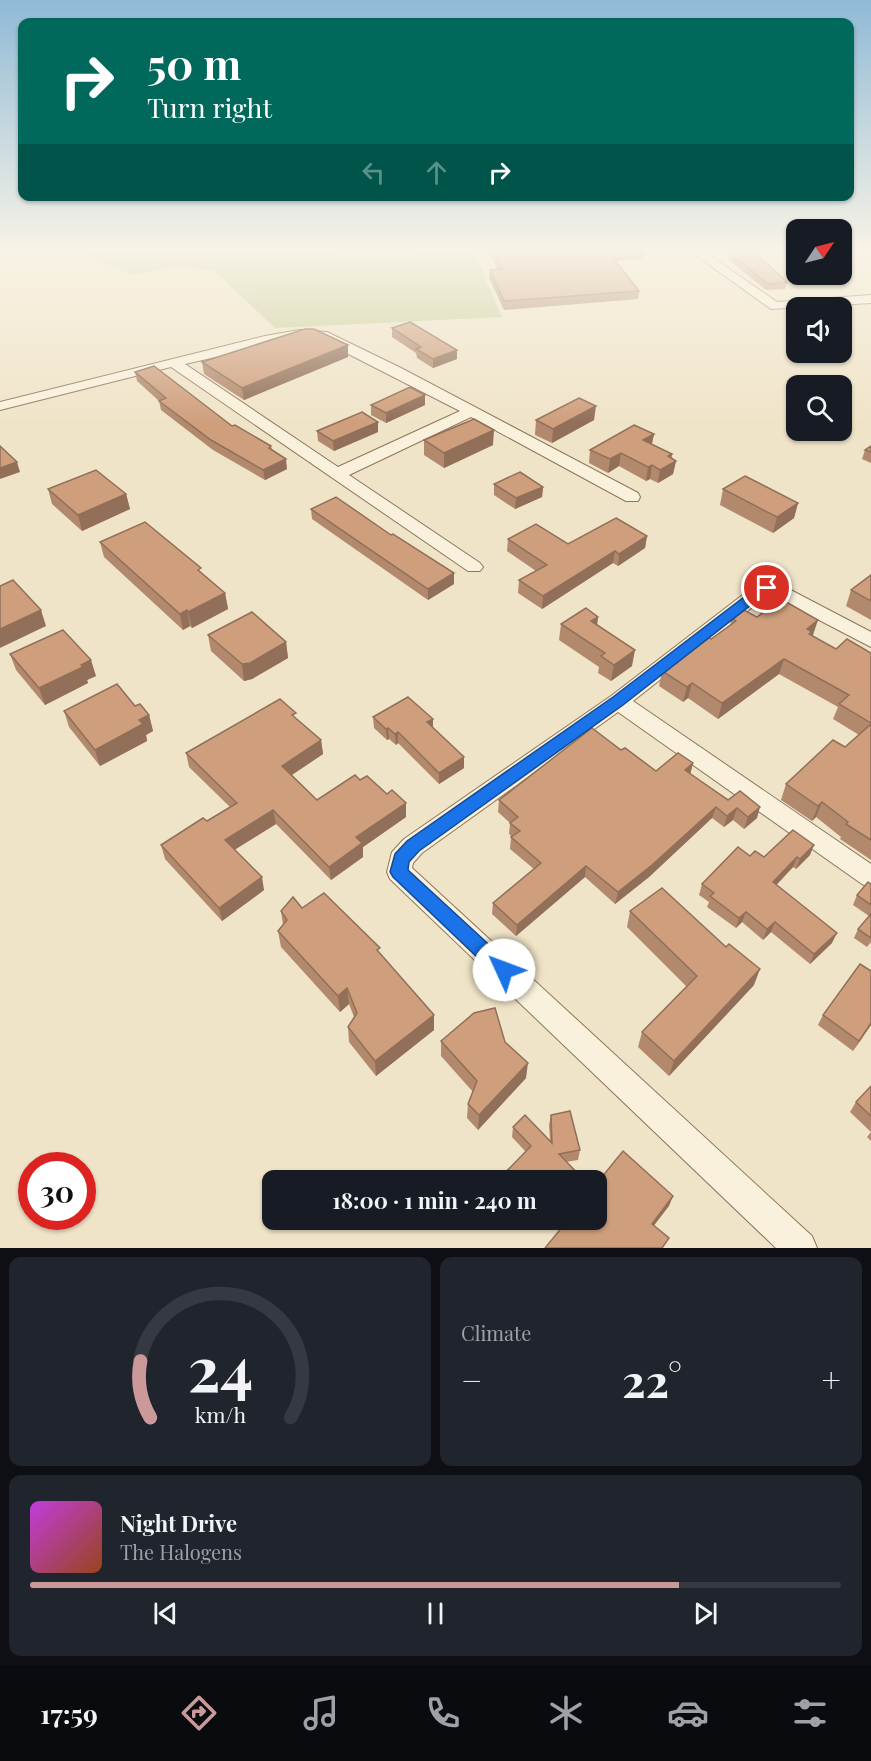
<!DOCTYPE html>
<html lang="en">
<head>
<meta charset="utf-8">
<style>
  :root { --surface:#171b24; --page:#20242c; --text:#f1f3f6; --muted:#9ea1a6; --line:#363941; --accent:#cc999b }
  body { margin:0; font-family:"Playfair Display",serif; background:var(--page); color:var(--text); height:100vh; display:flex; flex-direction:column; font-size:22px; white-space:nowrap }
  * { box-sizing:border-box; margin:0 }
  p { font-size:20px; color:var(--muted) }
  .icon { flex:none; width:33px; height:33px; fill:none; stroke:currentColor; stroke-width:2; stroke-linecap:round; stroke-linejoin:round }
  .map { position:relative; height:1248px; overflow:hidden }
  .side { display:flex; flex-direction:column; gap:9px; padding:9px; background:#0d0f14; flex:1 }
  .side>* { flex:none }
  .hud { position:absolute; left:18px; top:18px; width:836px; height:183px; border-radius:12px; box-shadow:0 2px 4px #0004; background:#00695c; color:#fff; overflow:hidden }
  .needle { width:39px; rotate:55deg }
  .controls { position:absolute; left:786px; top:219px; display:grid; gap:12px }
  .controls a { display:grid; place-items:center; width:66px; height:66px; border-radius:12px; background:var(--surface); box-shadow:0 2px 4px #0004; font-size:30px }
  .speed { position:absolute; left:18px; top:1152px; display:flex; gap:12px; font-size:30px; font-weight:700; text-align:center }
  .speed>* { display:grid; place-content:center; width:78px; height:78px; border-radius:50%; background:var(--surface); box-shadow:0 2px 4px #0004; line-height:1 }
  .speed .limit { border:9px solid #d22; background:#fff; color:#111 }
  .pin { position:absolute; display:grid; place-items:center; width:51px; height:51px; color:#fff; margin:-26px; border:3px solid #fff; border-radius:50%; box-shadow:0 2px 6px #0007 }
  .me { position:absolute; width:66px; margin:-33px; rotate:313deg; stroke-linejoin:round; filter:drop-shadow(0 0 4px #0008) }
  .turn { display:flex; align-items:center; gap:21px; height:126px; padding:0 30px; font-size:27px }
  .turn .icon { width:78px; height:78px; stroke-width:2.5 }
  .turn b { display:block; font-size:42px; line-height:51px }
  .lanes { display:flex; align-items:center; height:57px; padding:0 30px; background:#0003; justify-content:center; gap:30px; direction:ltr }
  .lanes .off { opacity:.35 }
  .big { font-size:45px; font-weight:700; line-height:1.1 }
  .side .tile { flex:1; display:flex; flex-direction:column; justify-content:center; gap:9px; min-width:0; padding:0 21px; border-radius:12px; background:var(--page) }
  .side .dial { align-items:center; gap:0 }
  .dial svg { height:156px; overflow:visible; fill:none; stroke:var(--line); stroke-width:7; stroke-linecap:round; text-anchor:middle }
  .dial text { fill:var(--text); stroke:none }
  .song { display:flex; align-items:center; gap:18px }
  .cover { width:72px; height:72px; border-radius:9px; background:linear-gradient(135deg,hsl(290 70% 55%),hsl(20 70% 35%)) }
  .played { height:6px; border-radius:3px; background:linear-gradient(90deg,var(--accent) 80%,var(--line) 80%) }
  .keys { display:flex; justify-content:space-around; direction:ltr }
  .heat { display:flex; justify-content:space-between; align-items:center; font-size:33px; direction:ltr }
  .side .tiles { flex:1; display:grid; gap:9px; grid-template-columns:1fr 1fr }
  .tile:last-child { grid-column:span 2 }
  .trip { position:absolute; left:262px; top:1170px; width:345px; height:60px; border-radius:12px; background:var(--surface); box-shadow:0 2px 4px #0004; font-weight:700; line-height:60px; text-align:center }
  .tabs { display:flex; height:96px; justify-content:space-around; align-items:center; background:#090b0e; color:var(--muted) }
  .tabs .icon { width:42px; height:42px }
  .tabs .selected { color:var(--accent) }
  .tabs b { font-size:27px; color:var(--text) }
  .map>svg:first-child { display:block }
  .green { fill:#c9cf9b }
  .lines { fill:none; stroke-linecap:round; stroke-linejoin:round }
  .street-casing { stroke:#8d765c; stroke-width:2 }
  .street { fill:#faf1dc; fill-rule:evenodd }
  .wall { fill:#b2896c }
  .shaded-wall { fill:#916f58 }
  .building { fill:#cf9f7d; stroke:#916f58; stroke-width:1.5 }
  .route { fill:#1a73e8; stroke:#114b97; stroke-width:1.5 }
</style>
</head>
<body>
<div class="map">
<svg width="871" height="1248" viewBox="0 0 871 1248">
  <rect width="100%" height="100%" fill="#f0e4c8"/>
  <path class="green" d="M61 248H316L354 258 473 250 502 317 275 328 213 270 173 267 134 275Z"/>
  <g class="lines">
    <g class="street-casing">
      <g id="street">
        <path d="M686 248H699L777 302 871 295V303L771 309Z"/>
        <path d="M299 330 327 332 401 368 638 493 640 497 638 501H626L471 417 349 475 480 563 483 567 480 571H468L171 367 0 410V402L265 336ZM299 338 319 339 460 411 338 467 185 364Z"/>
        <path d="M767 582 783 586 871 632V647L769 594 633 701 871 864V888L862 884 618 712 422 853 413 863 412 868 812 1236 817 1248H776L390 879 387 872 392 852 404 839 611 696 753 587Z"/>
      </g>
    </g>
    <use href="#street" class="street"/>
  </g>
  <g class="wall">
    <path d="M486 248H553L643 252 642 259 616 261 639 291 638 299 504 310 489 278 490 270H498Z"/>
    <path d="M729 252 787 282 785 289 766 290 728 259Z"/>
    <path d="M392 328 457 359 433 368 417 358 416 353 392 337Z"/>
    <path d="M348 357 244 400 204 374 202 362Z"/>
    <path d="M135 372 232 426 271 446 272 450 287 469 265 480 213 450 161 410 159 401 137 381Z"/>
    <path d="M371 405H425L386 423 371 415Z"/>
    <path d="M536 420H594L552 443 535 435Z"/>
    <path d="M378 422V432L334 451 318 441 317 431Z"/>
    <path d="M654 434 652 444 672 454 671 458 676 461 673 474 658 483 650 479 646 481 619 466 608 473 589 463 590 450Z"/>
    <path d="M424 440 493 445 444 468 424 455Z"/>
    <path d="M871 446V463L862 459 865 450Z"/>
    <path d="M494 484 543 487 542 497 515 509 494 495Z"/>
    <path d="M48 489 126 494 130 509 82 531 52 504Z"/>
    <path d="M723 489 798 503 794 518 773 533 720 505Z"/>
    <path d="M311 509 454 573V584L428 600 312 519Z"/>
    <path d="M647 536 645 548 618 566 613 563 542 609 518 593 519 580 536 571 507 551 508 539 568 544Z"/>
    <path d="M100 542 202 573 225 593 228 609 192 628 190 626 183 630 104 557Z"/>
    <path d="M871 575V620L846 606 851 590Z"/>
    <path d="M598 617 597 625 632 666 611 681 598 673 599 667 559 640 561 624Z"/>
    <path d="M757 617 813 635 812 636 836 649 871 653V860L840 839 841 837 816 817 812 821 781 800 786 784 845 747 859 735 833 719 838 707 779 674 718 719 688 698 683 702 659 686 662 671 711 639 730 625 732 618Z"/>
    <path d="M208 635 286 642 288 658 252 679 244 681 211 651Z"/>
    <path d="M10 654 96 676 87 680 88 683 45 705 16 670Z"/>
    <path d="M135 706 149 715 153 731 146 735 147 741 100 766 69 727 64 711Z"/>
    <path d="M373 717 433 719V728L464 757V768L439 784 398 743 396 745 389 739 387 740 374 728Z"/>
    <path d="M296 719 321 740 323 754 292 775 317 800 360 780 406 803V817L363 847V857L331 880 276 824 235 849 264 890 222 921 165 859 161 845 207 821 230 807 189 767 186 753Z"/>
    <path d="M621 750 656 771 693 763 690 774 757 818 744 829 733 820 724 827 712 818 649 877 615 904 585 877 516 936 492 914 493 903 534 869 510 849 511 837H512L509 834 510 823 498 812 499 800Z"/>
    <path d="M810 855 796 869 793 867 776 885 832 943 810 964 771 932 763 940 742 922 736 928 707 907 709 902 699 895 702 884 750 856 764 857Z"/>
    <path d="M871 884V942L867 947 854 938 858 929 869 916 853 905 857 895Z"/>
    <path d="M302 908 381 954 434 1030 376 1076 349 1042 348 1027 354 1017 349 1004 340 1012 281 947 278 931 283 925 281 911Z"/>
    <path d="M630 911 726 947 754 985 669 1076 638 1047 642 1032 687 987 627 927Z"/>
    <path d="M871 971V1025L853 1051 818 1025 823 1015Z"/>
    <path d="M441 1041 505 1042 526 1078 478 1130 467 1118 468 1104 473 1092 441 1056Z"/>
    <path d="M871 1086V1141L867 1137 871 1132 850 1112 856 1102Z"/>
    <path d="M551 1115 580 1150 578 1160 566 1162 584 1180H499V1179L526 1152 512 1137 513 1127 550 1140 549 1125Z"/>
  </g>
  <g class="shaded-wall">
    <path d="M348 345V357L244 400 242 388Z"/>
    <path d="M457 350V359L433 368V359Z"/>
    <path d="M425 395V405L386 423V413Z"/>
    <path d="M596 406 594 420 552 443 553 429Z"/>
    <path d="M378 422V432L334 451 333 441Z"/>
    <path d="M494 430 493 445 444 468V453Z"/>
    <path d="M654 434 651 447 643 440Z"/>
    <path d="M621 453 619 466 608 473 610 459Z"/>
    <path d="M672 454 670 464 676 461 673 474 658 483 660 470 668 456Z"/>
    <path d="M286 459 287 469 265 480 263 470Z"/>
    <path d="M17 462 20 472 0 479V468Z"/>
    <path d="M652 465 650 479 646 481 648 467Z"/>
    <path d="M543 487 542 497 515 509 516 498Z"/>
    <path d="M126 494 130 509 82 531 78 515Z"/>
    <path d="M798 503 794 518 773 533 777 517Z"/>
    <path d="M647 536 645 548 618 566 619 554Z"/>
    <path d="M615 551 613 563 542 609 543 596Z"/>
    <path d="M454 573V584L428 600V589Z"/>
    <path d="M225 593 228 609 192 628 188 612Z"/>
    <path d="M41 610 46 626 0 648V629Z"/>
    <path d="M187 610 190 626 183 630 180 614Z"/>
    <path d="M598 617 596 633 591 621Z"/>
    <path d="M818 620 813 635 810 638 807 629Z"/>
    <path d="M286 642 288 658 252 679 244 681 242 664Z"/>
    <path d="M635 650 632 666 611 681 614 665Z"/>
    <path d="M784 659 779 674 718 719 722 703Z"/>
    <path d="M91 660 96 676 87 680 88 683 45 705 39 688Z"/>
    <path d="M692 683 688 698 683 702 687 687Z"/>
    <path d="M149 715 153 731 146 735 147 741 100 766 95 750 139 720Z"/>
    <path d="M433 719V730L427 722Z"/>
    <path d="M388 728 389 739 387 740 386 729Z"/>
    <path d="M398 732V743L396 745 395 734Z"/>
    <path d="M321 740 323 754 284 780 282 766Z"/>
    <path d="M464 757V768L439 784V773Z"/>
    <path d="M693 763 690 775 685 770Z"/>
    <path d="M822 802 816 817 812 821 818 806Z"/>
    <path d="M406 803V817L363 847V857L331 880 329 867 356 837Z"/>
    <path d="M716 807 712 818 649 877 615 904 618 892Z"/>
    <path d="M760 807 757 818 744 829 748 817Z"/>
    <path d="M737 808 733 820 724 827 727 816Z"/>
    <path d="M273 810 276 824 228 854 225 840Z"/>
    <path d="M814 845 810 855 796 869 800 859Z"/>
    <path d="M797 857 793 867 769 893 773 882Z"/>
    <path d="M586 866 585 877 516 936 517 925Z"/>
    <path d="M262 877 264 890 222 921 219 908Z"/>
    <path d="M746 912 742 922 736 928 739 918Z"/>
    <path d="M775 922 771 932 763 940 767 929Z"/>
    <path d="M837 933 832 943 810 964 814 954Z"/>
    <path d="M760 969 754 985 669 1076 674 1061Z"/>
    <path d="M347 988 349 1004 340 1012 338 996Z"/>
    <path d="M434 1015V1030L376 1076 375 1061Z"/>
    <path d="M871 1023V1025L853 1051 859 1041Z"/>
    <path d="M528 1063 526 1078 478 1130 479 1115Z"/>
    <path d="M673 1196 669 1206 649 1232 652 1224Z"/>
  </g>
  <g class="building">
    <path d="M491 248H640L643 252 610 254 639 291 504 301 490 270 502 269Z"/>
    <path d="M752 250 787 282 768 284 729 252Z"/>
    <path d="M410 322 457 350 433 359 416 349 421 347 392 328Z"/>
    <path d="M305 329H314L348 345 242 388 202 362Z"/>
    <path d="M154 366 232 426 235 425 271 446 269 448 286 459 263 470 211 440 159 401 166 398 135 372Z"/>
    <path d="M410 387 425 395 386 413 371 405Z"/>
    <path d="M579 398 596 406 553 429 536 420Z"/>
    <path d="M362 412 378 422 333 441 317 431Z"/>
    <path d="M474 419 494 430 444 453 424 440Z"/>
    <path d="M634 425 654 434 643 440 672 454 668 456 676 461 660 470 652 465 648 467 621 453 610 459 590 450Z"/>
    <path d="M0 446 17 462 0 468Z"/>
    <path d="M871 446V452L865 450Z"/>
    <path d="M96 470 126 494 78 515 48 489Z"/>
    <path d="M520 472 543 487 516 498 494 484Z"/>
    <path d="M745 476 798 503 777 517 723 489Z"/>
    <path d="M336 497 391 535 393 534 454 573 428 589 311 509Z"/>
    <path d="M616 518 647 536 619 554 615 551 543 596 519 580 547 565 508 539 536 524 568 544Z"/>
    <path d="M145 522 201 568 198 570 225 593 188 612 187 610 180 614 100 542Z"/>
    <path d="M871 575V601L851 590Z"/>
    <path d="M13 580 41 610 0 629V586Z"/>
    <path d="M781 599 818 620 807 629 812 632 809 634 836 649 847 639 871 653V723L839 704 849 695 784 659 722 703 692 683 687 687 662 671 707 636 711 639 736 621 732 618 744 610 757 617Z"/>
    <path d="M586 608 598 617 591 621 635 650 614 665 601 656 605 653 561 624Z"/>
    <path d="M252 612 286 642 250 663 242 664 208 635Z"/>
    <path d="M63 630 91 660 81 665 83 667 39 688 10 654Z"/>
    <path d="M117 684 135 706 140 704 149 715 139 720 143 724 95 750 64 711Z"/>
    <path d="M408 697 433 719 427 722 464 757 439 773 398 732 395 734 388 728 386 729 373 717Z"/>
    <path d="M280 699 296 713 292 715 321 740 282 766 317 800 355 775 360 780 367 776 387 794 392 790 406 803 356 837 362 843 329 867 273 810 225 840 262 877 219 908 161 845 203 818 207 821 237 803 186 753Z"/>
    <path d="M871 724V840L846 824 848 822 822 802 818 806 786 784 833 740 845 747Z"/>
    <path d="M592 728 621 750 625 748 656 771 678 753 693 763 685 770 728 800 740 791 760 807 748 817 737 808 727 816 716 807 652 865 618 892 586 866 517 925 493 903 541 863 511 837 520 831 510 823 518 817 499 800Z"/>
    <path d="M793 830 814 845 800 859 797 857 773 882 837 933 814 954 775 922 767 929 746 912 739 918 710 896 714 893 702 884 738 847 750 856 755 851 764 857Z"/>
    <path d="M868 882 871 884V905L857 895Z"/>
    <path d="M662 888 726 947 729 944 760 969 674 1061 642 1032 697 976 630 911Z"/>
    <path d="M324 893 380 948 377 950 434 1015 375 1061 348 1027 357 1013 347 988 338 996 278 931 287 920 281 911 293 897 302 908Z"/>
    <path d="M871 914V938L858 929Z"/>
    <path d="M860 964 871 971V1023L859 1041 823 1015Z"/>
    <path d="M495 1008 505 1042 528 1063 479 1115 468 1104 477 1081 441 1041 474 1013Z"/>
    <path d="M871 1086V1116L856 1102Z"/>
    <path d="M570 1111 580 1150 559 1154 584 1180H500L499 1179 531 1146 513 1127 525 1115 552 1143 551 1115Z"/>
    <path d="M623 1151 673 1196 652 1224 669 1238 662 1248H545L568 1220H597V1183Z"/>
  </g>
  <linearGradient id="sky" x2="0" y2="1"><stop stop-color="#8fbad6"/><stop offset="0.59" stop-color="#f8f3e6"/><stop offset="1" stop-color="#f8f3e6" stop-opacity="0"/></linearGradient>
  <rect width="871" height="423" fill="url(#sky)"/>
  <path class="route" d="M767 584 772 585 774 588 765 594 623 705 419 851 409 862 408 870 510 964 513 970 510 976 504 979 497 976 393 877 390 872 395 854 407 841 613 697 756 588Z"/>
</svg>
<div class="controls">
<a><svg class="needle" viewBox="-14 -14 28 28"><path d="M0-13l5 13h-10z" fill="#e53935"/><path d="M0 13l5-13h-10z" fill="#9ea1a6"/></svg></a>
<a><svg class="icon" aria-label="sound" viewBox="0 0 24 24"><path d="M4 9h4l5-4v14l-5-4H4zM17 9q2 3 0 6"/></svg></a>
<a><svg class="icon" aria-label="search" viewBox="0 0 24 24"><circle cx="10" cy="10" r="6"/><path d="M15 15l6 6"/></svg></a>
</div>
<div class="speed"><div class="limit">30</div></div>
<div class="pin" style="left:767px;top:588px;background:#d93025"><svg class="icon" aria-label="arrive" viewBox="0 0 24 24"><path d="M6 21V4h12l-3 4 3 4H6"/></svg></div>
<svg class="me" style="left:504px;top:970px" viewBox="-20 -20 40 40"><circle r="19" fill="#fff"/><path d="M0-13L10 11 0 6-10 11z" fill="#1a73e8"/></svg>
<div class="trip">18:00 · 1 min · 240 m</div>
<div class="hud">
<div class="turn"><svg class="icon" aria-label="right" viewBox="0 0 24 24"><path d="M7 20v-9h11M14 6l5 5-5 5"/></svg><div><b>50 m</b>Turn right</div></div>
<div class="lanes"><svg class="icon off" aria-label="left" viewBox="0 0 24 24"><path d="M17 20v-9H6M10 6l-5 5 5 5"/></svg><svg class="icon off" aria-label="ahead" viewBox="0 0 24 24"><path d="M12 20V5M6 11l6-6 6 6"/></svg><svg class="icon" aria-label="right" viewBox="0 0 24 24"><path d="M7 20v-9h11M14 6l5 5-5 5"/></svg></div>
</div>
</div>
<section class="side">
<div class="tiles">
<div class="tile dial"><svg viewBox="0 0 100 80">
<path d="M14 69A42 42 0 1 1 86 69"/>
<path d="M14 69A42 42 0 0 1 9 40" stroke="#cc999b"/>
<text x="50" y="56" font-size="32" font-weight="700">24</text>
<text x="50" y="72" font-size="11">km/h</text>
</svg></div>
<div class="tile"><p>Climate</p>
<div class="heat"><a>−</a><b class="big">22°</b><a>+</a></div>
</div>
<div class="tile">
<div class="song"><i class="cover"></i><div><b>Night Drive</b><p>The Halogens</p></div></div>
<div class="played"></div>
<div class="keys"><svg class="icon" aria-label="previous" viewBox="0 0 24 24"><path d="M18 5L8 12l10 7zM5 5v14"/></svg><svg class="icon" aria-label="pause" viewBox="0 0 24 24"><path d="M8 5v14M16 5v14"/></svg><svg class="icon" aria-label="next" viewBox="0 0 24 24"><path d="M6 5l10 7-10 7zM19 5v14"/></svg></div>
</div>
</div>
</section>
<nav class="tabs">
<b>17:59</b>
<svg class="icon selected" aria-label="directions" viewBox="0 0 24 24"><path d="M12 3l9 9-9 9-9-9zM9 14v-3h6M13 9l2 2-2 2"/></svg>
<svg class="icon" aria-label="music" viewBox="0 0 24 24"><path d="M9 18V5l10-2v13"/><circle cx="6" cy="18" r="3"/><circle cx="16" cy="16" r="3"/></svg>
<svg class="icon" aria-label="phone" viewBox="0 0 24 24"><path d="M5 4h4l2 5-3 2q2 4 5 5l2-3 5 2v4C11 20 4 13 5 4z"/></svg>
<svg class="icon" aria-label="climate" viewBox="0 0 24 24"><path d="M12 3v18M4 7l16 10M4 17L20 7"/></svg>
<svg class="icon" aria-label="car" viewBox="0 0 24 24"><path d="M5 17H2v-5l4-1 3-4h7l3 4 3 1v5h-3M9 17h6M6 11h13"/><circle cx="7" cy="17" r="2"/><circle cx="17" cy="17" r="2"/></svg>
<svg class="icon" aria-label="filters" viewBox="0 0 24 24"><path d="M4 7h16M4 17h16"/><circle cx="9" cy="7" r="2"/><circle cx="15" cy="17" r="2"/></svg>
</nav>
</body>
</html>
